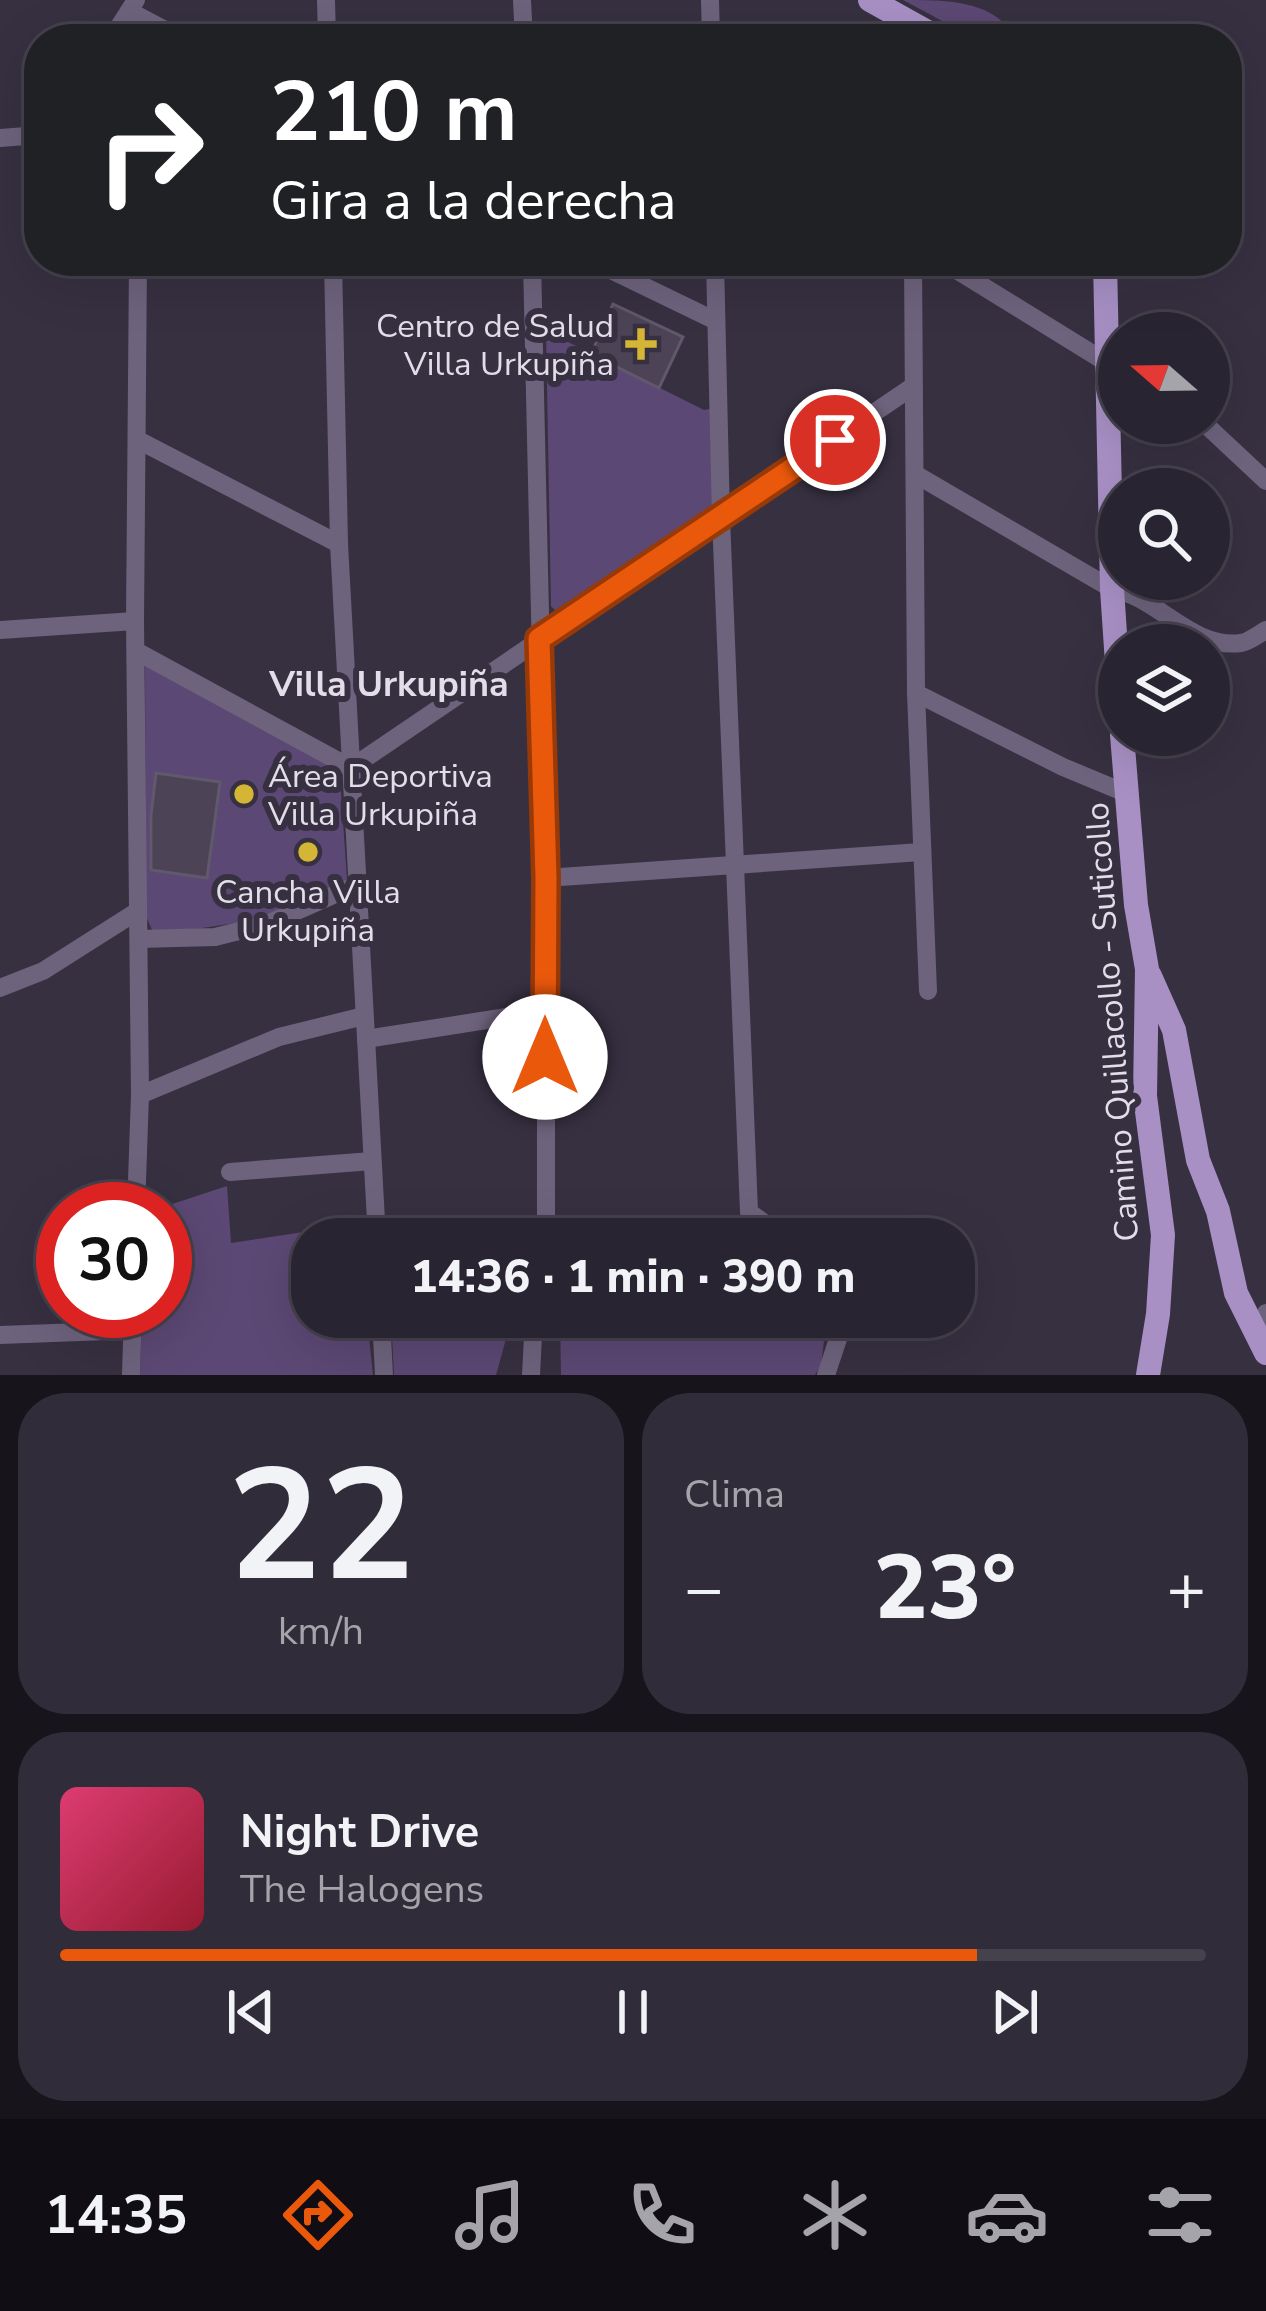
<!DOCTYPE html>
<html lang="es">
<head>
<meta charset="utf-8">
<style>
  :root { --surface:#292431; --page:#312c39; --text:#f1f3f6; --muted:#a5a4ab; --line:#45414d; --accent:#ea580c }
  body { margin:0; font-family:"Nunito Sans",sans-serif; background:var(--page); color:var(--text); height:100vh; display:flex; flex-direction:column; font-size:45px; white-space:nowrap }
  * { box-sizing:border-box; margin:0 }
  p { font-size:39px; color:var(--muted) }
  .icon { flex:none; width:66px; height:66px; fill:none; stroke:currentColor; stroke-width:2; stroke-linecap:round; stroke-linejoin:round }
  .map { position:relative; height:1375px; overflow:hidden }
  .sheet { display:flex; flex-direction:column; gap:18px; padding:18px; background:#17141b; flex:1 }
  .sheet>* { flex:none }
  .hud { position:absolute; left:24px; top:24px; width:1218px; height:252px; border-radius:48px; box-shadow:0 12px 48px #0002,0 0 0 3px var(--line); background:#202124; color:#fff; overflow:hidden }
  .needle { width:78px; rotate:290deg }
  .fabs { position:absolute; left:1098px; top:312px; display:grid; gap:24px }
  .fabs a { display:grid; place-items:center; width:132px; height:132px; border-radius:50%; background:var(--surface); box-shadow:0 12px 48px #0002,0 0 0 3px var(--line); font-size:60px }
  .speed { position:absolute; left:36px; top:1182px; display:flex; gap:24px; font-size:60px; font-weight:700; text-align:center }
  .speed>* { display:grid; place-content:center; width:156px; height:156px; border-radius:50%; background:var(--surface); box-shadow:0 12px 48px #0002,0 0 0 3px var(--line); line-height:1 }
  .speed .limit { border:18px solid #d22; background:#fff; color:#111 }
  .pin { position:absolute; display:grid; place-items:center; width:102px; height:102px; color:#fff; margin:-51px; border:6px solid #fff; border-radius:50%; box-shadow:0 3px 12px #0007 }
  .me { position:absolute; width:132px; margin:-66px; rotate:0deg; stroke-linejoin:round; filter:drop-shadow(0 0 9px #0008) }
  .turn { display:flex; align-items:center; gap:42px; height:252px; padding:0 48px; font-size:54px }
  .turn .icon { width:156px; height:156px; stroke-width:2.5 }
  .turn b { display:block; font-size:84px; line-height:102px }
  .big { font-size:90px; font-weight:800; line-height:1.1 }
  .sheet .widget { flex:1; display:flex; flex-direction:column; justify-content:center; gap:18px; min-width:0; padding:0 42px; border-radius:48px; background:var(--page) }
  .sheet .dial { align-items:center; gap:0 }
  .dial b { font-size:156px; line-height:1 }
  .song { display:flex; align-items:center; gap:36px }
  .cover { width:144px; height:144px; border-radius:18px; background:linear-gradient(135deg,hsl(340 70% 55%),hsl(350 70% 35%)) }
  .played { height:12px; border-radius:6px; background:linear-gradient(90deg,var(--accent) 80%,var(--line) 80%) }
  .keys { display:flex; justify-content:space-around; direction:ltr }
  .heat { display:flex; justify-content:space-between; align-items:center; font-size:66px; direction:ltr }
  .sheet .tiles { flex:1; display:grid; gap:18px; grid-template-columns:1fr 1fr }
  .widget:last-child { grid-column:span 2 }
  .trip { position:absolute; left:291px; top:1218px; width:684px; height:120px; border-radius:48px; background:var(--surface); box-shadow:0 12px 48px #0002,0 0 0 3px var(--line); font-weight:800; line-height:120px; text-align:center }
  .tab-bar { display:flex; height:192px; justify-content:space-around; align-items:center; background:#100e14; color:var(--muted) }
  .tab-bar .icon { width:84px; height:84px }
  .tab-bar .selected { color:var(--accent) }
  .tab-bar b { font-size:54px; color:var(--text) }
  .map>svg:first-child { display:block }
  .green { fill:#5c4874 }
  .building { fill:#4c4456; stroke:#60586b; stroke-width:3 }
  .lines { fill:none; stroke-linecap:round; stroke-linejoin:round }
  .minor { stroke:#6e637d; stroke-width:18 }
  .major { stroke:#a890c5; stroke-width:24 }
  .route-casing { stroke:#983908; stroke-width:30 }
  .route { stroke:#ea580c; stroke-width:21 }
  .poi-dot { fill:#d5b535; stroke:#373041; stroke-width:4.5 }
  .labels { text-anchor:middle; stroke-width:12; stroke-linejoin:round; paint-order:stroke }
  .poi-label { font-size:33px; fill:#e2dde8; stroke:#373041; text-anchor:end }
  .street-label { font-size:33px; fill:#e2dde8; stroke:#373041 }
  .neighbourhood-label { font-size:36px; font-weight:bold; fill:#e2dde8; stroke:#373041 }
</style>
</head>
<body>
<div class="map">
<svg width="1266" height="1375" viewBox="0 0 1266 1375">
  <rect width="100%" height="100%" fill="#373041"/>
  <g class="green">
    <path d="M903 0C947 0 996 0 1015 39H976Z"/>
    <path d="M546 331 704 410 710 409 713 504 708 515 558 613 551 606Z"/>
    <path d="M145 663 339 764 347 879 255 920 189 930H152L146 916Z"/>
    <path d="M227 1186 231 1243 356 1224 358 1239H312V1317H367L373 1375H140L142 1311H165V1209H157Z"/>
    <path d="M391 1317H512L496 1375H394Z"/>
    <path d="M560 1317H827L821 1365 815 1375H561Z"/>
  </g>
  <g class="building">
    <path d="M613 304 683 337 659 388 591 354Z"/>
    <path d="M156 773 220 782 207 878 151 870V815Z"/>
  </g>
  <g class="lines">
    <g class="minor">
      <path d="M326 0 327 39"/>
      <path d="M522 0 524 39"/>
      <path d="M710 0 711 39"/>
      <path d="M129 11 182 39"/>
      <path d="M111 39 136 0"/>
      <path d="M0 138 39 135"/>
      <path d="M333 261 339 544 377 1239"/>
      <path d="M532 261 546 878V1239"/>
      <path d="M592 261 716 321"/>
      <path d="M715 261 721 518 749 1212 786 1239"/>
      <path d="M913 261 916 693 928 991"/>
      <path d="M942 261 1117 369"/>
      <path d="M1204 423 1266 481"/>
      <path d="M138 440 339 544"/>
      <path d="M915 474 1112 589C1157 596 1192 650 1241 643 1249 642 1259 634 1266 630"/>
      <path d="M0 630 135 621"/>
      <path d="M136 651 351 768"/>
      <path d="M916 693 1063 767 1128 794"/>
      <path d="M351 768 912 387"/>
      <path d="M546 878 921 852"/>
      <path d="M139 939 215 937 267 924 356 885"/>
      <path d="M0 988 43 971 136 912"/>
      <path d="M366 1039 545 1011"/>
      <path d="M140 1095 279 1037 364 1016"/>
      <path d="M230 1172 372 1161"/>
      <path d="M136 1209 140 1095 135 621 138 261"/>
      <path d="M381 1317 384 1375"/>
      <path d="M0 1335 133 1330"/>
      <path d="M1260 1345 1266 1313"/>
      <path d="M131 1375 133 1311"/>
      <path d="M531 1375 534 1317"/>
      <path d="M826 1375 838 1339 840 1317"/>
    </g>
    <g class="major">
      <path d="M870 0 940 39"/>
      <path d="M1105 261 1112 589 1119 693"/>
      <path d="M1122 735 1136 905 1147 969 1145 1096 1163 1235 1158 1314 1148 1375"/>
      <path d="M1150 976 1174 1030 1198 1160 1218 1211 1236 1293 1266 1353"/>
    </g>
  </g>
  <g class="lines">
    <g class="route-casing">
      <path id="route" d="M545 1057 546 878 539 639 835 440"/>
    </g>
    <use href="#route" class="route"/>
  </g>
  <g class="poi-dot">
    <path d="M635 326h12v12h12v12h-12v12h-12v-12h-12v-12h12z"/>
    <circle cx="244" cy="794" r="12"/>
    <circle cx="308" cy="852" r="12"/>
  </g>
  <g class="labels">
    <g class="poi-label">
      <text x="614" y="337">Centro de Salud<tspan x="614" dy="38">Villa Urkupiña</tspan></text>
      <text x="268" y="787" text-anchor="start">Área Deportiva<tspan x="268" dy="38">Villa Urkupiña</tspan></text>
      <text x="308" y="903" text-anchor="middle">Cancha Villa<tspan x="308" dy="38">Urkupiña</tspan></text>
    </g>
    <g class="street-label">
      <text transform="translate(1111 1022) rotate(-94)" y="12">Camino Quillacollo - Suticollo</text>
    </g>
    <g class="neighbourhood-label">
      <text x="389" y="696">Villa Urkupiña</text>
    </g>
  </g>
</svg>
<div class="fabs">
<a><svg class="needle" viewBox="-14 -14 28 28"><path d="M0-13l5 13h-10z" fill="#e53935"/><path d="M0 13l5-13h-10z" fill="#a5a4ab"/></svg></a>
<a><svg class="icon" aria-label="search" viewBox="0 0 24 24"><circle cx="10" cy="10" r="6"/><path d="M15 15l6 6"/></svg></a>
<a><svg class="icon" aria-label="layers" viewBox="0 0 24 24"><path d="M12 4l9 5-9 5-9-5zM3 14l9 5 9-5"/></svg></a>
</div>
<div class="speed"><div class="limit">30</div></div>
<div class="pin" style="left:835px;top:440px;background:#d93025"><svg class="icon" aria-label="arrive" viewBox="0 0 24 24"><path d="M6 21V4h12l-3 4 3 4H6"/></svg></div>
<svg class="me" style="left:545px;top:1057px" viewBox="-20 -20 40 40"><circle r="19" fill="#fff"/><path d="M0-13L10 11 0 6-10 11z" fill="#ea580c"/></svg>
<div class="trip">14:36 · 1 min · 390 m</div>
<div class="hud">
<div class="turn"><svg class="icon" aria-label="right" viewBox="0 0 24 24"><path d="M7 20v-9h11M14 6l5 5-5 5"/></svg><div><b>210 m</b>Gira a la derecha</div></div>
</div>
</div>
<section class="sheet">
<div class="tiles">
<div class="widget dial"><b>22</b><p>km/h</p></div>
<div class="widget"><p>Clima</p>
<div class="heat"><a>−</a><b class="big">23°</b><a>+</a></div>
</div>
<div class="widget">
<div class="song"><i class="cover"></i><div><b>Night Drive</b><p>The Halogens</p></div></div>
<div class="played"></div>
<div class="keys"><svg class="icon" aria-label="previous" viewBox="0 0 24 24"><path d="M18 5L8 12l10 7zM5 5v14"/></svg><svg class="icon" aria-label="pause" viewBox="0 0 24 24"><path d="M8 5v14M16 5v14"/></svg><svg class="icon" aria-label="next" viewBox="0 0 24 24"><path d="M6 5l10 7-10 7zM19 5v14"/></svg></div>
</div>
</div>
</section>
<nav class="tab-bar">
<b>14:35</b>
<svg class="icon selected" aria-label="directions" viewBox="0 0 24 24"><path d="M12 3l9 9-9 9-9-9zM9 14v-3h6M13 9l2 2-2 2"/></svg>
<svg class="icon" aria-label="music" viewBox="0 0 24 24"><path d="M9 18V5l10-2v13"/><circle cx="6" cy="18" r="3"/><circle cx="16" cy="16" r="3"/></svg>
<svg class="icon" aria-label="phone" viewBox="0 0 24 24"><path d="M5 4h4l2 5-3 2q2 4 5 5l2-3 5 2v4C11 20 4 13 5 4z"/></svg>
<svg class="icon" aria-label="climate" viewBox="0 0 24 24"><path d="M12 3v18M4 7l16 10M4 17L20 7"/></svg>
<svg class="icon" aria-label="car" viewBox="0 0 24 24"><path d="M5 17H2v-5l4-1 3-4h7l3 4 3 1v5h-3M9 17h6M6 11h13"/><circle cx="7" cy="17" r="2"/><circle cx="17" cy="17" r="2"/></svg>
<svg class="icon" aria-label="filters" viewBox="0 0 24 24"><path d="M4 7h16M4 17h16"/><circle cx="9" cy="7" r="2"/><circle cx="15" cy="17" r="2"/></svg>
</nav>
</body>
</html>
